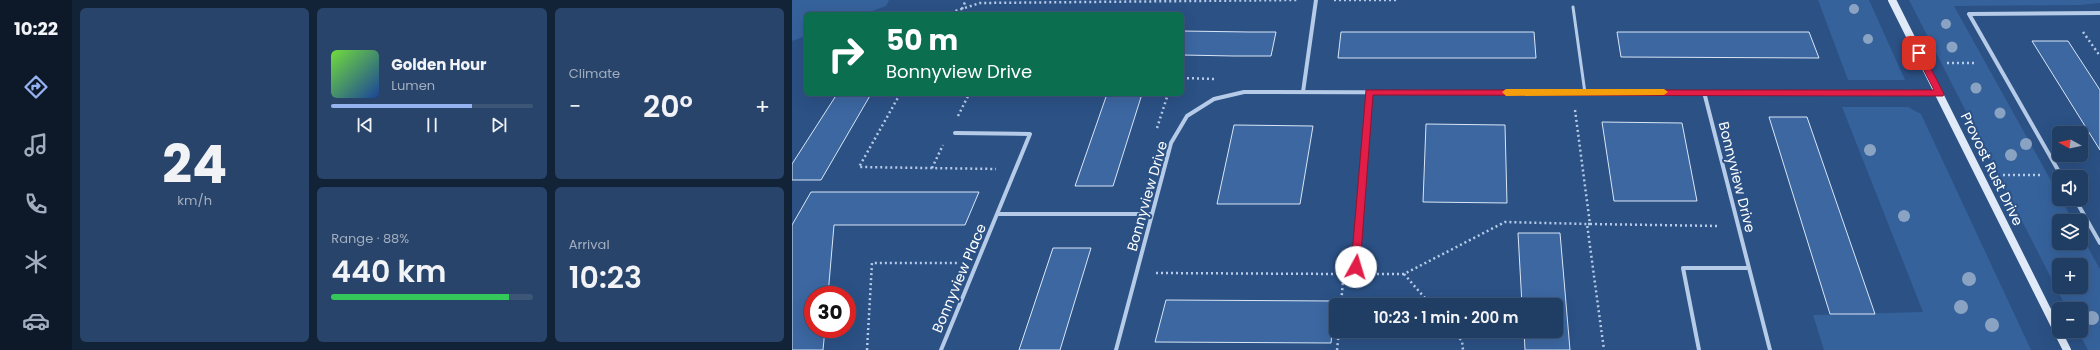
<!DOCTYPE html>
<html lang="en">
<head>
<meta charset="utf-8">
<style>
  :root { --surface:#203d64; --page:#28446a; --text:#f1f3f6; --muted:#a2aebf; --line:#3d5678; --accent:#95b2f1 }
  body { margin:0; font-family:Poppins,sans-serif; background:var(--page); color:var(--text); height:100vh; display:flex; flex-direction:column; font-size:15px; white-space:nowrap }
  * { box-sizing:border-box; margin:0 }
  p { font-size:13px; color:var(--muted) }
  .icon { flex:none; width:22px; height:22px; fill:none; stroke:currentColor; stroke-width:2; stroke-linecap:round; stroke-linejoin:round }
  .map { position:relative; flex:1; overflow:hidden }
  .sheet { display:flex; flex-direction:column; gap:8px; padding:8px; background:#122237; width:720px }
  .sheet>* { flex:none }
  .banner { position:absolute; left:12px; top:12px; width:380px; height:84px; border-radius:6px; box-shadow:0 4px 16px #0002,0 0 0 1px var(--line); background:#0b6e4f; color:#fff; overflow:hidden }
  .needle { width:26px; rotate:278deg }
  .controls { position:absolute; left:1260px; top:126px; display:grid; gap:8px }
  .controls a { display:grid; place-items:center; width:36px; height:36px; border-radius:6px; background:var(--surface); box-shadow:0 4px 16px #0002,0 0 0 1px var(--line); font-size:20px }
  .speed { position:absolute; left:12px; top:286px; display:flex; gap:8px; font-size:20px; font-weight:700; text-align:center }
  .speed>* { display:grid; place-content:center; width:52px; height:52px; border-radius:50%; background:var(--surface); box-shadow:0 4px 16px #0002,0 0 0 1px var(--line); line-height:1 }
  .speed .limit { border:6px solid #d22; background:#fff; color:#111 }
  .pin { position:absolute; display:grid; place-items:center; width:34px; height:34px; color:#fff; margin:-17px; border-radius:8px; box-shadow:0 2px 6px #0006 }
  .me { position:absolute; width:44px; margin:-22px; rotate:6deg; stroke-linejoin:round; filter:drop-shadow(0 0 3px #0008) }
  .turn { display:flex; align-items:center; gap:14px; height:84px; padding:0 16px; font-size:18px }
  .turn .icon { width:52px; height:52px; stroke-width:2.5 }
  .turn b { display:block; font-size:28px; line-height:34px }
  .big { font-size:30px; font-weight:600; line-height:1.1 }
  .sheet .card { flex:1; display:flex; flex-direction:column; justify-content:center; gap:6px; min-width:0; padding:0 14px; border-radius:6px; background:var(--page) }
  .sheet .dial { align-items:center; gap:0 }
  .dial b { font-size:52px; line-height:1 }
  .song { display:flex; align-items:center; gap:12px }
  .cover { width:48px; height:48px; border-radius:6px; background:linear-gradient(135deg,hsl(100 70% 55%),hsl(220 70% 35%)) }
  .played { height:4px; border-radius:2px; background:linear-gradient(90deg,var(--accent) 70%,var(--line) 70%) }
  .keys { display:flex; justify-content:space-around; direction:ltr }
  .heat { display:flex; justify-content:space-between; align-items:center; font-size:22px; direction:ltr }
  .charge { height:6px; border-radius:3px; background:linear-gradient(90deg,#34c759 88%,var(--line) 0) }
  .sheet .tiles { flex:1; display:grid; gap:8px; grid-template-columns:repeat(3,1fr) }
  .card:first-child { grid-row:span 2 }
  .trip { position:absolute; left:537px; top:298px; width:234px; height:40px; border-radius:6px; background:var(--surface); box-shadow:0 4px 16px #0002,0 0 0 1px var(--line); font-weight:600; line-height:40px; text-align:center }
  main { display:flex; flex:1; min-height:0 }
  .dock { display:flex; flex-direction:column; width:72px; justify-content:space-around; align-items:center; background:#0d1828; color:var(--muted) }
  .dock .icon { width:28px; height:28px }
  .dock .active { color:var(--accent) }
  .dock b { font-size:18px; color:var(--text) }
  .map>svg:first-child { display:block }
  .green { fill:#36629c; fill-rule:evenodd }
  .building { fill:#3c67a1; stroke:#d9e6f6 }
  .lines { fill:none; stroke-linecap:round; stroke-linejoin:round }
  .path { stroke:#b6cbe7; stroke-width:2.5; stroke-dasharray:2 3; stroke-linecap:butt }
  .lane { stroke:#b6cbe7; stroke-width:3 }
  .street { stroke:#b6cbe7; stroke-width:4 }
  .secondary { stroke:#dfe9f7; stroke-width:8 }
  .tree { fill:#8ba3c3 }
  .route { fill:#e11d48; stroke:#92132f }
  .slow { fill:#f59e0b }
  .labels { text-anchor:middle; stroke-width:4; stroke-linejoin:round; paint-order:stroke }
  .street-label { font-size:14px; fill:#fff; stroke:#2b5185 }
</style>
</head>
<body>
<main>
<nav class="dock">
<b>10:22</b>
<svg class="icon active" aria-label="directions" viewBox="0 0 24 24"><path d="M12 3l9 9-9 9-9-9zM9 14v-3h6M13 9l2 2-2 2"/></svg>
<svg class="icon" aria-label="music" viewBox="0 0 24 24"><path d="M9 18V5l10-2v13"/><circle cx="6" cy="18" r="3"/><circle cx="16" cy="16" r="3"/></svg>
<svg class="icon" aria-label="phone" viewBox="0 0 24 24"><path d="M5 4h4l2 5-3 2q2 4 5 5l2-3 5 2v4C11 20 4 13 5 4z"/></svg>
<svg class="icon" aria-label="climate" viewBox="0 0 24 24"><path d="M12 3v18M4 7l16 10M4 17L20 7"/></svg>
<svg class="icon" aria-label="car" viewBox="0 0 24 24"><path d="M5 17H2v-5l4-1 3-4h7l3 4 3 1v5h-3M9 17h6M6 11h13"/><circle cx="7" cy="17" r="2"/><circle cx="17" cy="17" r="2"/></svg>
</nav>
<section class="sheet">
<div class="tiles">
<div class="card dial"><b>24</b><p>km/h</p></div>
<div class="card">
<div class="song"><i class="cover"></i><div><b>Golden Hour</b><p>Lumen</p></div></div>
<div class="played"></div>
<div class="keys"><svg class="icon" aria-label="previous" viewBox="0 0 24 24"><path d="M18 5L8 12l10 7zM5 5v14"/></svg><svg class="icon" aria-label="pause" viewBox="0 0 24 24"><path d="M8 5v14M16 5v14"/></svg><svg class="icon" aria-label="next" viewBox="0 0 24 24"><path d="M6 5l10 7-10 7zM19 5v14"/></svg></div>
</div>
<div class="card"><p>Climate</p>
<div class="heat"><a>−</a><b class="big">20°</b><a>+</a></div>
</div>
<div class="card"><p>Range · 88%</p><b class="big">440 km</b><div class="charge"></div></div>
<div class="card"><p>Arrival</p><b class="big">10:23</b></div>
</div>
</section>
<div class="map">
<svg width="1308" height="350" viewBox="0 0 1308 350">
  <rect width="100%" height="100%" fill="#2b5185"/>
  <g class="green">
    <path d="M0 0H97L94 6 72 14H14V36L0 41Z"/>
    <path d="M1026 0H1077L1113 80H1056Z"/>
    <path d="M1117 0H1308V3L1288 5 1162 6 1267 195V199H1269L1281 221H1267V243H1289V235L1308 269V350H1296L1286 331H1289V309H1275ZM1267 265H1289V287H1267Z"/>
    <path d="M1050 107H1116L1129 114 1239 350H1032L1021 315 1131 312Z"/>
  </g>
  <g class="building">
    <path d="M390 31 457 32H484L479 56H442L390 55Z"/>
    <path d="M549 32H742L744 58H546Z"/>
    <path d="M825 32H1017L1027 58 829 57Z"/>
    <path d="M1240 41H1276L1308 90V150Z"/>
    <path d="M45 94H79L29 180H0V164Z"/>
    <path d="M315 94H350L321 186H283Z"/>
    <path d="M977 117H1015L1083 314H1038Z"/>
    <path d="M810 122 890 123 905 201H822Z"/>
    <path d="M634 124 713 125 715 203 631 202Z"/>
    <path d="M442 125 521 126 508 204H425Z"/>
    <path d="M19 192H187L173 225H42L36 295H21V329H33L31 350H0V225Z"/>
    <path d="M726 233H768L778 350H733L732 331H764V305H730Z"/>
    <path d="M261 248H299L268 350H227Z"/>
    <path d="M374 300 543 301 539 343 363 342Z"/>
  </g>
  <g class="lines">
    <g class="path">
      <path d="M542 0H604"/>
      <path d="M170 9 174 0"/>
      <path d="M154 14 188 3 505 0"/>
      <path d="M1291 32 1308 56"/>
      <path d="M1155 63H1184"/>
      <path d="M390 78 423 79"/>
      <path d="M108 94 67 167 204 169"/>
      <path d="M783 110 798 224H795L812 350"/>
      <path d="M166 116 177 94"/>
      <path d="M365 128 376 94"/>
      <path d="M140 168 151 145"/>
      <path d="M1211 175H1248"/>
      <path d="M798 224 928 226"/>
      <path d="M364 273 547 274"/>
      <path d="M580 274H612L713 222 795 224"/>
      <path d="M612 274 639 305"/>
      <path d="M549 305 551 280"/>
      <path d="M661 331 670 341 671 350"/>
      <path d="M75 350 80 263H166"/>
      <path d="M545 350 547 331"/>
    </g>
    <path class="lane" d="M781 7 793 93"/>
    <g class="street">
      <path d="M511 92 524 0"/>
      <path d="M912 92 978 350"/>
      <path d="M1270 177 1177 14 1308 13"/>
      <path d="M1283 199 1308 243"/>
      <path d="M206 214H360"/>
      <path d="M563 267 577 92"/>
      <path d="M149 350 238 134 163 133"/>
      <path d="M324 350 379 143 395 116 422 99 452 92 1147 94"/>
      <path d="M907 350 891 268H956"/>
    </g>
    <path class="secondary" d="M1100 0 1275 350"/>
  </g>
  <g class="tree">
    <circle cx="1062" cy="9" r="5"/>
    <circle cx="1154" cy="24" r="5"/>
    <circle cx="1076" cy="39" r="5"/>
    <circle cx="1160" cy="47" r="5.5"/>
    <circle cx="1184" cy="88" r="5.5"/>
    <circle cx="1208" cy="113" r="5.5"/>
    <circle cx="1234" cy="144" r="6"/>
    <circle cx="1078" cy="150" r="6"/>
    <circle cx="1219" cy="155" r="6"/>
    <circle cx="1112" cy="216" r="6"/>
    <circle cx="1177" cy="279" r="7"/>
    <circle cx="1169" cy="307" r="7"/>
    <circle cx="1300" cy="318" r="7"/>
    <circle cx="1200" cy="325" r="7"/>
  </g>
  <path class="route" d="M1127 50 1131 53 1152 94 1151 96 581 95 568 267 564 271 559 267 574 90H1142L1123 53Z"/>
  <path class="slow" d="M714 89H872L876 92 872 95 714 96 710 92Z"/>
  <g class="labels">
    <g class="street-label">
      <text transform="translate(1200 169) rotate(64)" y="5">Provost Rust Drive</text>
      <text transform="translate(945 177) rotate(76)" y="5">Bonnyview Drive</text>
      <text transform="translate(355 196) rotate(-74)" y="5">Bonnyview Drive</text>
      <text transform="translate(167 278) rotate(-67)" y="5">Bonnyview Place</text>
    </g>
  </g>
</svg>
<div class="controls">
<a><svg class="needle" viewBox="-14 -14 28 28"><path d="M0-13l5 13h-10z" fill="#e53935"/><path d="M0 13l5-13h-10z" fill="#a2aebf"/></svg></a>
<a><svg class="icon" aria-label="sound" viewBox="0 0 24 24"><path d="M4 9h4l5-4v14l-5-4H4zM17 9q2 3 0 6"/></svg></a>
<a><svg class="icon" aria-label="layers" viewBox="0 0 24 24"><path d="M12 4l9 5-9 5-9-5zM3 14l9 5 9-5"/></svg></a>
<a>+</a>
<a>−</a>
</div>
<div class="speed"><div class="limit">30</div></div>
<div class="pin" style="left:1127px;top:53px;background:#d93025"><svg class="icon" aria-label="arrive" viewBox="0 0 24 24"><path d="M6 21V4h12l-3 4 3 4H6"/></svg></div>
<svg class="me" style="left:564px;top:267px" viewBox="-20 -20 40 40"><circle r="19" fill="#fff"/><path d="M0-13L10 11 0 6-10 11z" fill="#e11d48"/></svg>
<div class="trip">10:23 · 1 min · 200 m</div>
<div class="banner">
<div class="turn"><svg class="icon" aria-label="right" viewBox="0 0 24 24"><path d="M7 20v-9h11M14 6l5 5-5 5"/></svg><div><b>50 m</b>Bonnyview Drive</div></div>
</div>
</div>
</main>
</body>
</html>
